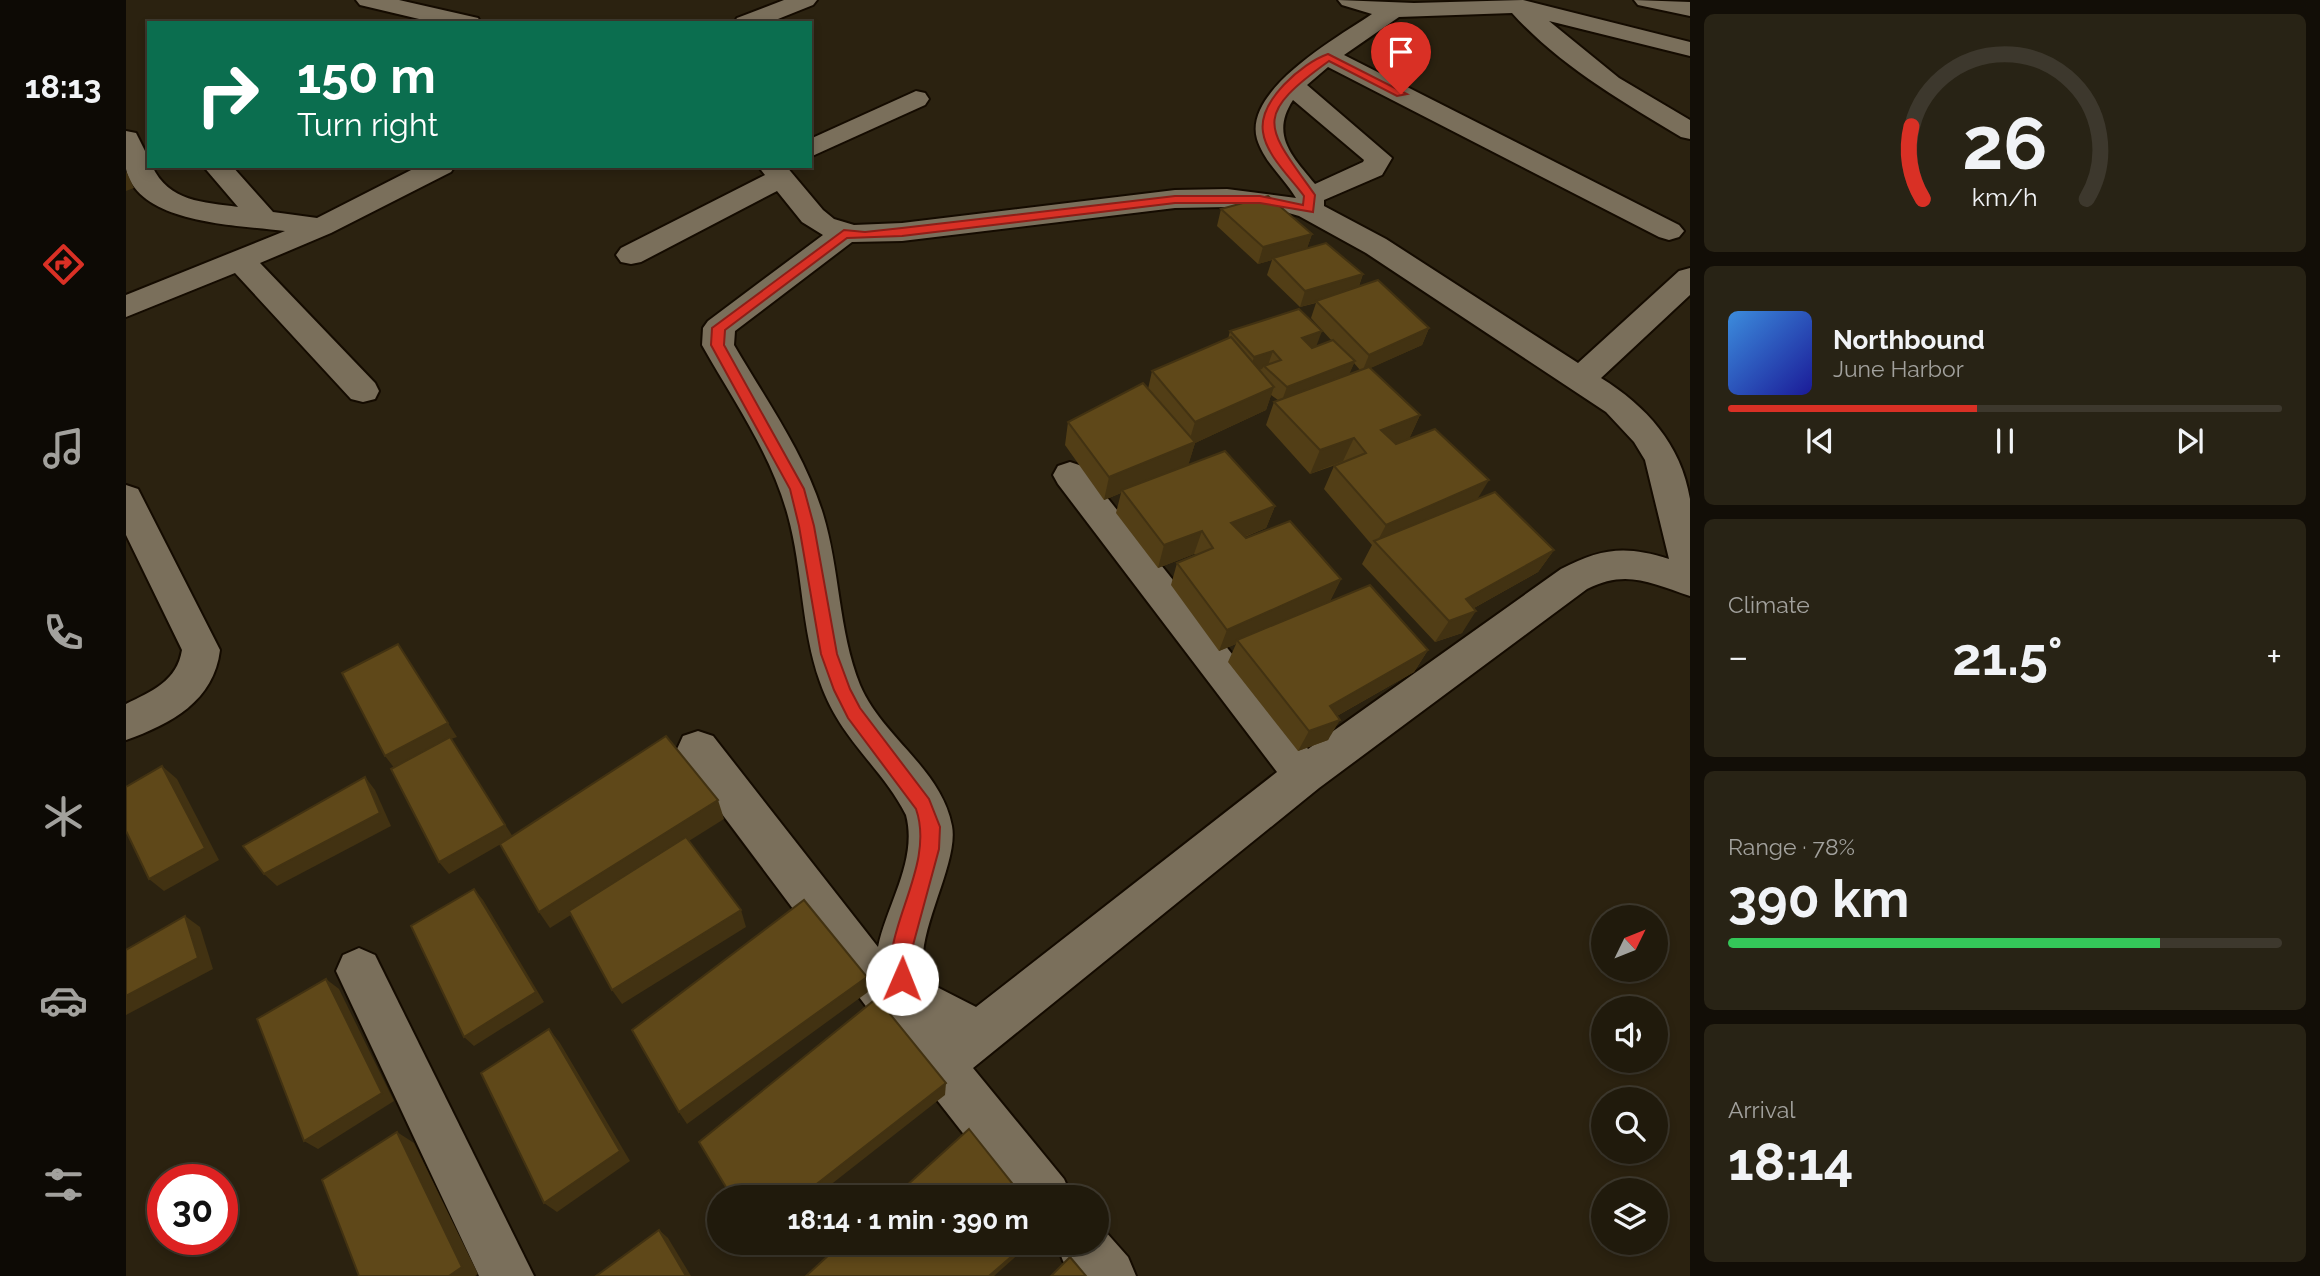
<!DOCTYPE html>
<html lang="en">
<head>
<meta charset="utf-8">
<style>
  :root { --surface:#201a0c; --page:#282315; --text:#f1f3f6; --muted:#a2a19d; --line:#3d382d; --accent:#d93025 }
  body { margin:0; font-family:Raleway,sans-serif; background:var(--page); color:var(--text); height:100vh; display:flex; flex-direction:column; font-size:26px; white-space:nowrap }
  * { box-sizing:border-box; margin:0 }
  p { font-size:23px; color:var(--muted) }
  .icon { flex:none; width:38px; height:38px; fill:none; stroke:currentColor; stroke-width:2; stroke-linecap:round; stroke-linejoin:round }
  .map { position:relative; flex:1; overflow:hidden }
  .details { display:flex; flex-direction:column; gap:14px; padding:14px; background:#120e07; width:630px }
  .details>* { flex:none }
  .banner { position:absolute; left:21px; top:21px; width:665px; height:147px; border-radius:0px; box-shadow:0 4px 10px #0003,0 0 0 2px var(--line); background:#0b6e4f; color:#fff; overflow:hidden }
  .needle { width:46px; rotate:47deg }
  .buttons { position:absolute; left:1465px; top:905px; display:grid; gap:14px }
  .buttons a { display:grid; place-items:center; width:77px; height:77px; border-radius:50%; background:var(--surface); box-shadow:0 4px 10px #0003,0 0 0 2px var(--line); font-size:35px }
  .speed { position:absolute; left:21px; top:1164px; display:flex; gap:14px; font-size:35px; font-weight:700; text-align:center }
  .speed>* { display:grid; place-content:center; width:91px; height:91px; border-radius:50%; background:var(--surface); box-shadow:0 4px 10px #0003,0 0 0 2px var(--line); line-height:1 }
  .speed .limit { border:10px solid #d22; background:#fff; color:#111 }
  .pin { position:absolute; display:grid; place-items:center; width:60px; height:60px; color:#fff; margin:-72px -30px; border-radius:50% 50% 50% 0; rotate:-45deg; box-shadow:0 0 7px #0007 }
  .pin .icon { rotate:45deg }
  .me { position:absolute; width:77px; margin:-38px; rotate:1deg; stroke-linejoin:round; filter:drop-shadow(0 0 5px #0008) }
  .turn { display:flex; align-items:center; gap:24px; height:147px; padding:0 35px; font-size:32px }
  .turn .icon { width:91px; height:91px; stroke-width:2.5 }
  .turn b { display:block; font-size:49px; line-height:60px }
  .big { font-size:52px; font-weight:700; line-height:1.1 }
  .details .tile { flex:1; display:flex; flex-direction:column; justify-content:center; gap:10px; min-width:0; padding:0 24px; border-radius:10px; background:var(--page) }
  .details .dial { align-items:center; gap:0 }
  .dial svg { height:182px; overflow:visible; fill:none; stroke:var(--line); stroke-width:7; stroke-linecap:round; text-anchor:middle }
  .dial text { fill:var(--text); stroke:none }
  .song { display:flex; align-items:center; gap:21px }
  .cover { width:84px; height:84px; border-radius:10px; background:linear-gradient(135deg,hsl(210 70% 55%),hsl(240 70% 35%)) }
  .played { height:7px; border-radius:4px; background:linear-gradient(90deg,var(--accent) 45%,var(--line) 45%) }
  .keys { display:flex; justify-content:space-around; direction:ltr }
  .heat { display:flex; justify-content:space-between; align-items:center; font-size:38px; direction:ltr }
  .charge { height:10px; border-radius:5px; background:linear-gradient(90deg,#34c759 78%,var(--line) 0) }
  .trip { position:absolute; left:581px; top:1185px; width:402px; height:70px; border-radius:35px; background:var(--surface); box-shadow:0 4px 10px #0003,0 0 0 2px var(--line); font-weight:700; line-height:70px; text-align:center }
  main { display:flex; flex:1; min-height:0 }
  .menu { display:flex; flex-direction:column; width:126px; justify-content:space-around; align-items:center; background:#0d0a05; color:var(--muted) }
  .menu .icon { width:49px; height:49px }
  .menu .active { color:var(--accent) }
  .menu b { font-size:32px; color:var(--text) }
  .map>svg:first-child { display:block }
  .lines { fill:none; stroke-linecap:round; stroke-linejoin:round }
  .minor-casing { stroke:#140b00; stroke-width:4 }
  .minor { fill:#7a6f5b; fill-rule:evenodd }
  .wall { fill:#523e16; fill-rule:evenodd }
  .shaded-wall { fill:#423212 }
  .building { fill:#5f4819; stroke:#423212; stroke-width:2 }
  .route { fill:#d93025; stroke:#8d1f18; stroke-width:2 }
</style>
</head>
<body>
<main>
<nav class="menu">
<b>18:13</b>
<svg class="icon active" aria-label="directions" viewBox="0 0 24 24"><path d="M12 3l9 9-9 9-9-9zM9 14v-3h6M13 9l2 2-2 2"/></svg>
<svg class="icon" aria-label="music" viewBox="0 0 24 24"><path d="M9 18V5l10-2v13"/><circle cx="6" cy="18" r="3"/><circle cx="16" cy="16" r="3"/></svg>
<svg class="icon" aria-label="phone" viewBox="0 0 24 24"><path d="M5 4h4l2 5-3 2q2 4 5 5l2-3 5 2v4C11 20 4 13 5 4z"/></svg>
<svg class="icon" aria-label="climate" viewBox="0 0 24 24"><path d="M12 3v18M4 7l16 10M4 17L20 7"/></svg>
<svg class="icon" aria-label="car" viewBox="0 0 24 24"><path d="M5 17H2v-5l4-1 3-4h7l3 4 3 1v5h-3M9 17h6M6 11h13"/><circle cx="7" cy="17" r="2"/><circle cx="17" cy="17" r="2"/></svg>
<svg class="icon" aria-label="filters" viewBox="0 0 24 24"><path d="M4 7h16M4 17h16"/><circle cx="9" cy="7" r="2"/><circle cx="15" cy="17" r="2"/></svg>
</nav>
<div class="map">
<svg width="1564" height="1276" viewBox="0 0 1564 1276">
  <rect width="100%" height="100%" fill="#2b2210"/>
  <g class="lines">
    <g class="minor-casing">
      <g id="minor">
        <path d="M230 0H273L352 18 355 23H310L234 5Z"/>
        <path d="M658 0H691L687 5 642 23H608L611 18Z"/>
        <path d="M1212 0 1288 3 1397 0 1564 42V56L1423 21 1493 78 1564 120V139L1555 137C1495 101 1433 65 1386 13L1273 17 1218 55 1553 225 1558 231 1553 237 1543 240 1533 237 1202 67 1181 85 1266 158 1256 175 1198 200V206L1260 239 1452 363 1553 271 1564 268V295L1475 378C1520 406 1555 444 1564 499 1564 530 1564 565 1564 596 1525 583 1500 569 1461 589L1193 788 847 1068 938 1179 946 1197H887L796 1081 557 762 551 749 557 736 572 731 587 736 752 947C761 904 792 860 780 815 755 766 714 740 694 682 675 629 677 570 662 516 645 453 607 400 576 345L577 328 582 321 697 235 676 222 651 191 515 262 505 264 495 262 490 255 495 248 639 175 632 166H660L697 210 708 219 728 225 776 223 1049 190 1101 189 1170 198C1158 178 1138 162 1131 139 1117 90 1212 37 1246 14L1216 5ZM1167 100 1238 160 1237 162 1189 184C1166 156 1144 135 1167 100ZM1101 207 1156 211 1173 216 1240 253 1480 412 1508 442 1519 460 1543 559C1500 545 1475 548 1435 569L1182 749 956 466 944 462 932 466 927 475 932 484 1151 772 850 1007 805 984C776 953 834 868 826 826 815 768 756 737 734 685 712 630 714 569 697 514 678 452 640 400 608 345L609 331 726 242 776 241 1049 208Z"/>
        <path d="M1508 0 1564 2V16L1512 5Z"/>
        <path d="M790 91 799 93 803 99 799 105 684 157V139Z"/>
        <path d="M0 131 10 133 23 159V166H26C43 202 77 202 112 207L77 166H106L147 212 191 218 293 166H329L325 172 205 233 134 263 249 383 253 391 249 399 237 402 225 399 109 273 0 317V295L159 231C115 225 12 225 0 169 0 158 0 143 0 131Z"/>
        <path d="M0 485 12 489 94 650C88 701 45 724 0 740V704C26 691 51 681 56 650L0 535Z"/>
        <path d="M233 948 249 955 408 1276H353L210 971 217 955Z"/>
        <path d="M971 1222 1002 1257 1010 1276H949L937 1261 930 1242H971Z"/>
      </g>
    </g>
    <use href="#minor" class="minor"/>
  </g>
  <path class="wall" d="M1095 209 1186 234 1181 248 1237 274 1233 286 1303 328 1296 345 1244 368 1294 415 1283 439 1352 499 1428 550 1412 572 1348 608 1336 633 1309 642 1236 564 1246 545 1198 489 1208 466 1218 462 1184 474 1140 425 1148 402 1152 400 1145 395 1140 410 1069 443 1062 465 1149 506 1140 528 1119 537 1215 579 1204 601 1186 609 1302 650 1288 672 1211 716 1202 740 1172 751 1102 662 1110 644 1093 651 1045 585 1051 563 1070 555 1068 554 1032 568 990 513 995 493 978 500 939 445 942 422 1022 389 1026 371 1102 339 1104 331 1190 347 1206 341 1185 318 1190 303 1174 307 1141 275 1146 260 1132 264 1091 226ZM1228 363 1234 370 1223 374Z"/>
  <g class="shaded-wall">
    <path d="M0 171 8 188 0 191Z"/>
    <path d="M1186 234 1180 251 1147 258 1146 260 1132 264 1137 247Z"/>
    <path d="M1237 274 1231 291 1174 307 1179 291Z"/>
    <path d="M1303 328 1296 345 1236 372 1243 355Z"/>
    <path d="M1196 331 1190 347 1170 354 1176 338Z"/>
    <path d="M1147 351 1141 368 1138 366 1136 369 1123 373 1128 357Z"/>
    <path d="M1229 361 1222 377 1155 403 1161 387Z"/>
    <path d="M1148 387 1140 410 1069 443 1062 466 996 490 995 493 978 500 983 477 1062 445 1069 422Z"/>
    <path d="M1294 415 1283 439 1244 454 1255 430Z"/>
    <path d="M1228 438 1217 461 1184 474 1194 450Z"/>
    <path d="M1363 480 1349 503 1250 544 1260 525Z"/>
    <path d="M1149 506 1140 528 1097 545 1105 523Z"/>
    <path d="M1076 531 1068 554 1032 568 1038 545Z"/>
    <path d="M1428 550 1412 572 1330 618 1350 611 1336 633 1309 642 1323 621 1340 599Z"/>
    <path d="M1215 579 1204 601 1112 642 1111 640 1110 644 1093 651 1101 630Z"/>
    <path d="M1302 650 1288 672 1193 726 1204 706Z"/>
    <path d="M1214 720 1202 740 1172 751 1183 731Z"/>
    <path d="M322 723 331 737 325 739 387 837 323 874 313 862 269 769 259 756Z"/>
    <path d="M36 766 51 779 93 860 38 891 23 879Z"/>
    <path d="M239 777 249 790 265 826 151 886 138 874Z"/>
    <path d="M592 800 598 819 424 928 413 912Z"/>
    <path d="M348 889 357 900 418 1002 348 1046 338 1037Z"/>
    <path d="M615 910 620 927 496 1004 486 990Z"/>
    <path d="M59 916 74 927 87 969 0 1015V996Z"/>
    <path d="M741 977 742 992 561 1124 553 1112Z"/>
    <path d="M200 979 213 989 268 1101 192 1149 178 1141Z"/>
    <path d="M423 1029 434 1043 504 1161 431 1212 418 1203Z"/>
    <path d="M820 1083 819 1095 689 1197H674Z"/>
    <path d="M271 1132 288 1143 352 1274 349 1276H323Z"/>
    <path d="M533 1230 542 1238 565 1276H560Z"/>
    <path d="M902 1242H906L868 1276H863Z"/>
  </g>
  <g class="building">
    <path d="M1142 196 1186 234 1137 247 1095 209Z"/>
    <path d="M1200 243 1237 274 1179 291 1147 258Z"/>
    <path d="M1252 280 1303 328 1243 355 1190 301Z"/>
    <path d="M1173 309 1196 331 1176 338 1186 348 1207 340 1229 361 1161 387 1138 366 1155 360 1147 351 1128 357 1104 331Z"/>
    <path d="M1105 337 1148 387 1069 422 1026 371Z"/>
    <path d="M1243 367 1294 415 1255 430 1270 444 1309 429 1363 480 1260 525 1208 466 1240 453 1228 438 1194 450 1148 402Z"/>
    <path d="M1017 383 1069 442 983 477 942 422Z"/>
    <path d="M1099 451 1149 506 1105 523 1120 538 1164 521 1215 579 1101 630 1051 563 1087 548 1076 531 1038 545 996 490Z"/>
    <path d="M1369 492 1428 550 1340 599 1350 611 1323 621 1248 541Z"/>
    <path d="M1244 585 1302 650 1204 706 1214 720 1183 731 1111 640Z"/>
    <path d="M272 644 322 723 259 756 216 673Z"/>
    <path d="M540 736 592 800 413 912 374 844Z"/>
    <path d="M324 737 379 825 313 862 265 769Z"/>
    <path d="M36 766 79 848 23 879 0 831V787Z"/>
    <path d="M239 777 254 813 138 874 117 846Z"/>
    <path d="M560 837 615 910 486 990 443 911Z"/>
    <path d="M348 889 410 992 338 1037 285 926Z"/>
    <path d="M678 900 741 977 553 1112 506 1030Z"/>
    <path d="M59 916 72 958 0 996V950Z"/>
    <path d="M200 979 256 1093 178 1141 131 1019Z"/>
    <path d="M751 998 820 1083 674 1197H606L573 1142Z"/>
    <path d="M423 1029 494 1151 418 1203 355 1073Z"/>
    <path d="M843 1129 897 1197H768Z"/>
    <path d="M271 1132 336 1267 323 1276H233L196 1180Z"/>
    <path d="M533 1230 560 1276H470Z"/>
    <path d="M717 1242H902L863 1276H680Z"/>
    <path d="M944 1257 960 1276H925Z"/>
  </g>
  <path class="route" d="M1202 54 1281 94 1271 96 1203 61C1125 117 1140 126 1189 195L1187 212 1134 203H1049L776 236 721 238 599 330 598 345 678 489 688 526 711 654 724 689 734 708 803 799 814 827 813 849 783 960 786 979 783 986 776 989 769 986C749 937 811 869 790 809L722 718 708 690 695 654 673 526 664 489 585 345 586 328 718 230 739 232 776 228 1049 196H1134L1177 205 1178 196C1165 178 1140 155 1137 132 1132 101 1176 63 1202 54Z"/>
</svg>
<div class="buttons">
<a><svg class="needle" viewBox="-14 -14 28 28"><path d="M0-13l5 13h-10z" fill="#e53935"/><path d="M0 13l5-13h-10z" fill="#a2a19d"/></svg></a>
<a><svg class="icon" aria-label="sound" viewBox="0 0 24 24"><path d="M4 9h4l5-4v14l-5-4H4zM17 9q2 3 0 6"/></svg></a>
<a><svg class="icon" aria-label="search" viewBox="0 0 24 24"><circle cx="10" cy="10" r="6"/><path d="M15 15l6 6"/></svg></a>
<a><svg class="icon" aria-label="layers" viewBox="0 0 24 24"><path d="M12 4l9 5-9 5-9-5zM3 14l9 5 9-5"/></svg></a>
</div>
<div class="speed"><div class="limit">30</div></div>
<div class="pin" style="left:1275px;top:94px;background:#d93025"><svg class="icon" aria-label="arrive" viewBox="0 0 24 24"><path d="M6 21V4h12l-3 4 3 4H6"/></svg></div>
<svg class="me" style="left:776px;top:979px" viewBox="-20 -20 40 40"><circle r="19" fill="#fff"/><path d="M0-13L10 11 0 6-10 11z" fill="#d93025"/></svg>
<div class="trip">18:14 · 1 min · 390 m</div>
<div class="banner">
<div class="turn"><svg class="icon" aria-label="right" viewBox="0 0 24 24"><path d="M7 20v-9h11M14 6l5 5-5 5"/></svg><div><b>150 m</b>Turn right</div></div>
</div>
</div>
<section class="details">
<div class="tile dial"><svg viewBox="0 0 100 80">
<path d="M14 69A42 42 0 1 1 86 69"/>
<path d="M14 69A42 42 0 0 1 9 37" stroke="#d93025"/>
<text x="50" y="56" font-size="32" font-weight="700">26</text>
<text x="50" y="72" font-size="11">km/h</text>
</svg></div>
<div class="tile">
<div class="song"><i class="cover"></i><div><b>Northbound</b><p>June Harbor</p></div></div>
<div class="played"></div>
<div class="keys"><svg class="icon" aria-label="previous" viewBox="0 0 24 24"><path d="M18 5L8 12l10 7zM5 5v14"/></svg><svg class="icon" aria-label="pause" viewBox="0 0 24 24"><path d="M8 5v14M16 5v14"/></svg><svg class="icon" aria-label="next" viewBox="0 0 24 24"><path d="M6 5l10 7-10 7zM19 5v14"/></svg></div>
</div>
<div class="tile"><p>Climate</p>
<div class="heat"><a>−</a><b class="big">21.5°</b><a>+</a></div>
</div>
<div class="tile"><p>Range · 78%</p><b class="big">390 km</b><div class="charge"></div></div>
<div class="tile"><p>Arrival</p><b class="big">18:14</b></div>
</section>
</main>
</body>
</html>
